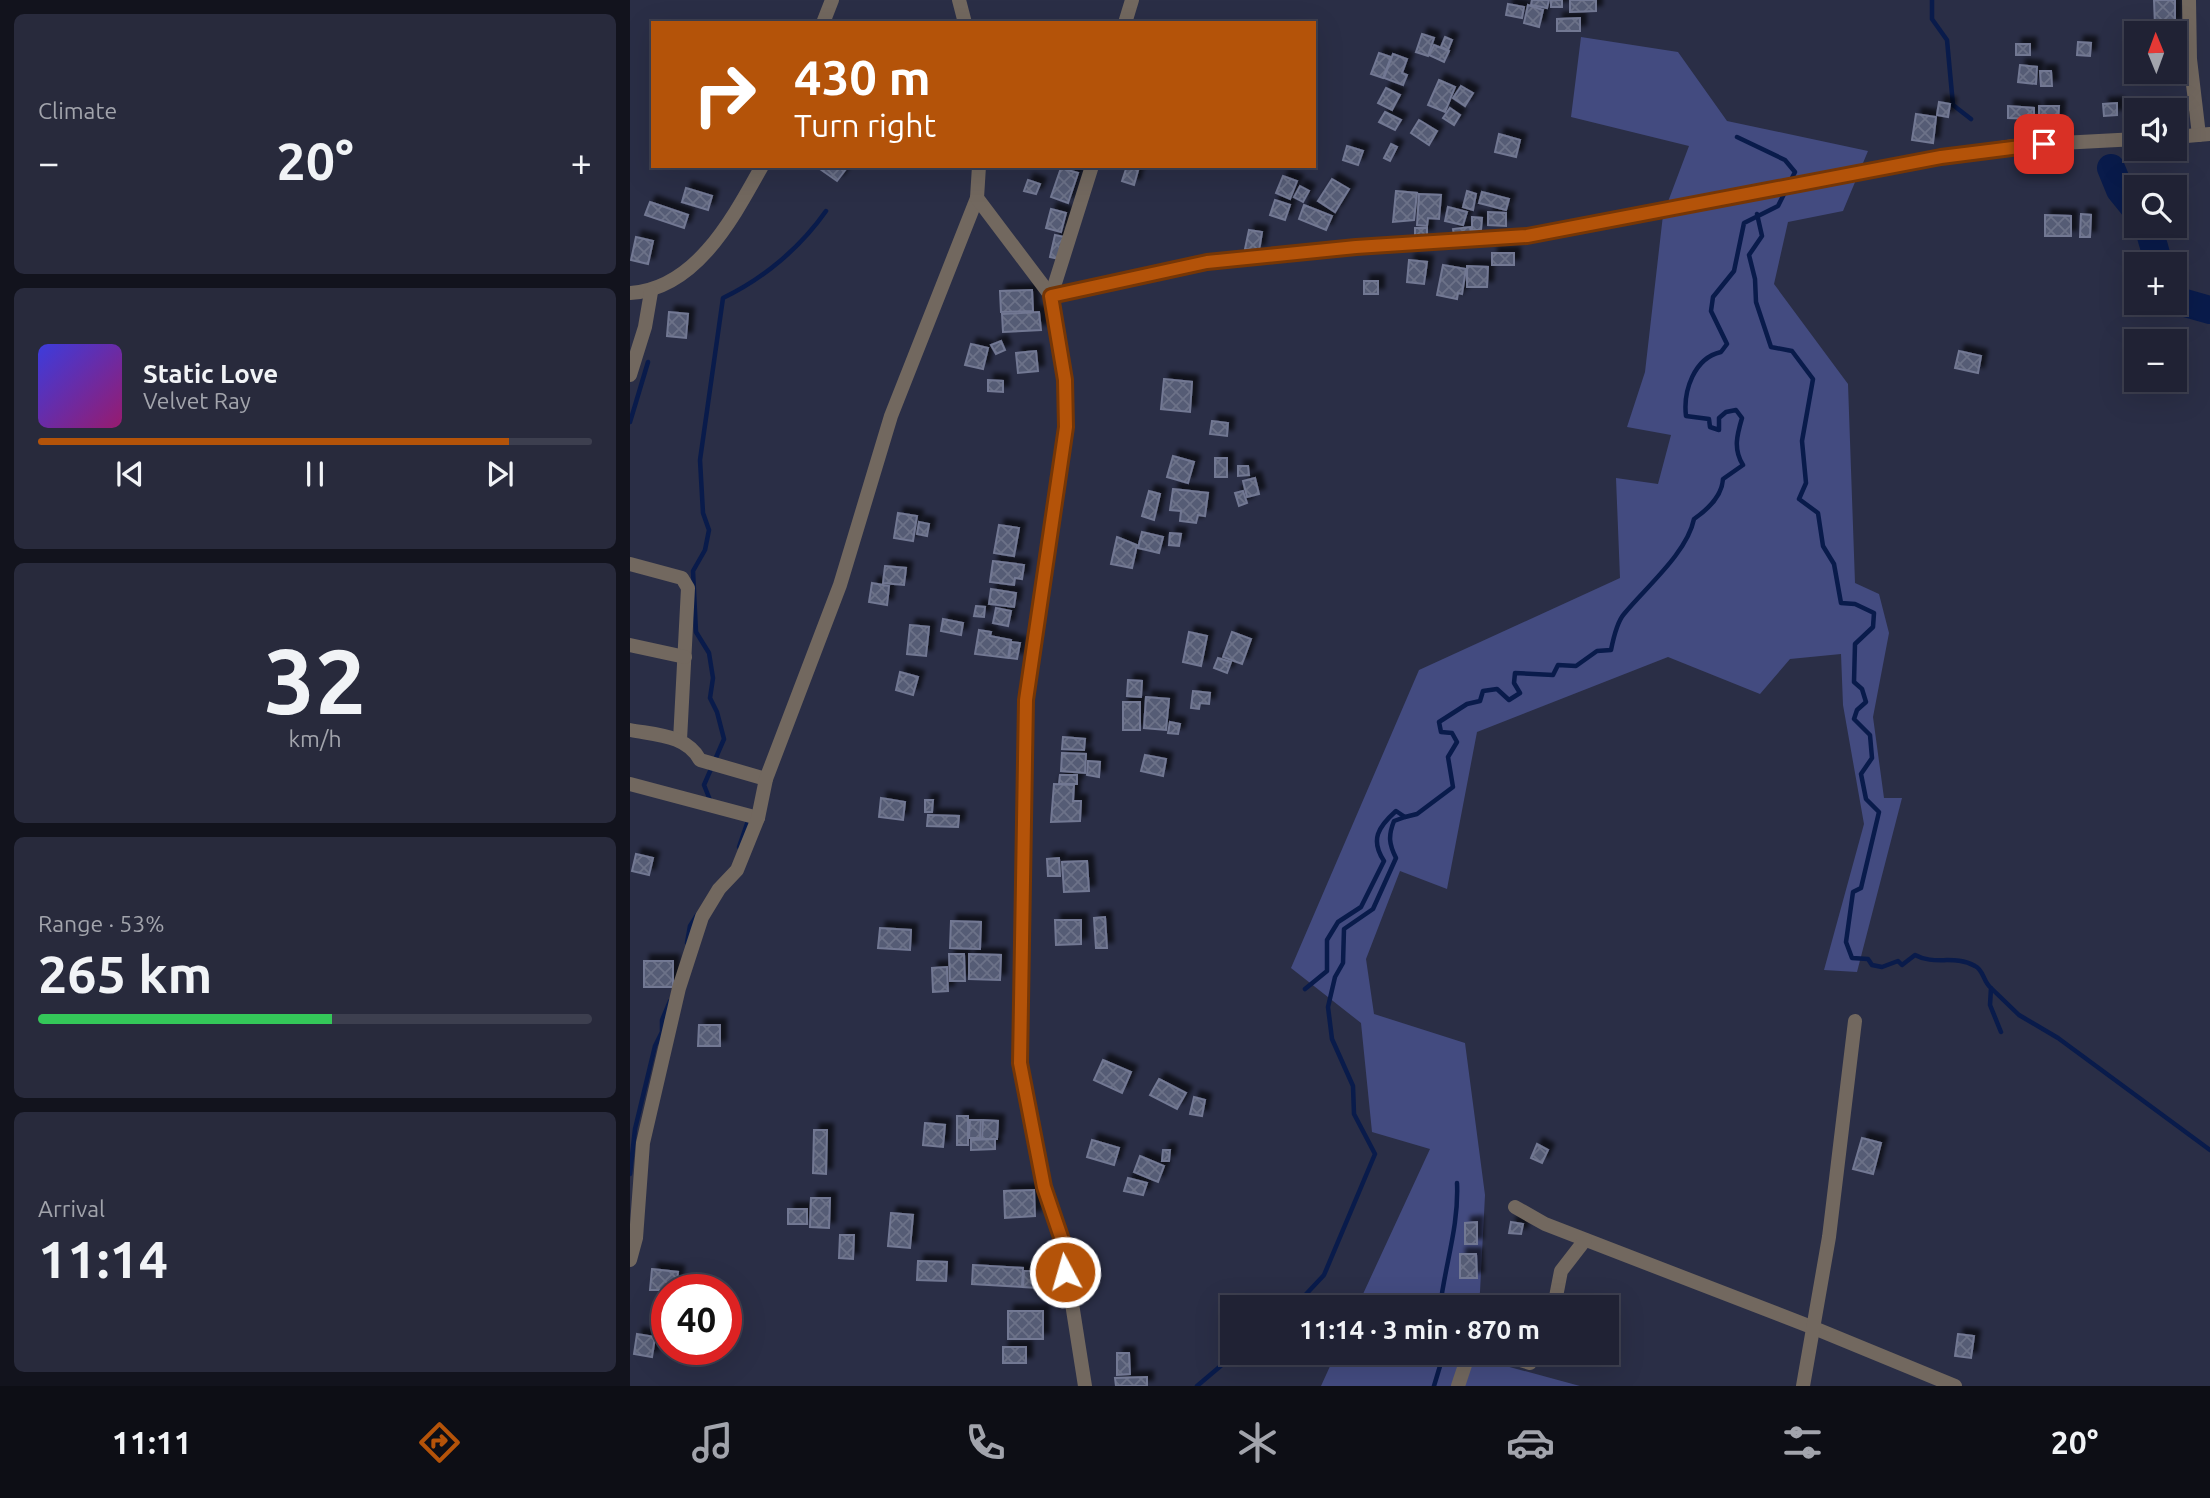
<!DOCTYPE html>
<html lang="en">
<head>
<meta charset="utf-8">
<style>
  :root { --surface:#202234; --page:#282a3c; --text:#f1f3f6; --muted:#a2a4ac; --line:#3d3f4f; --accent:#b45309 }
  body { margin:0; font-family:Ubuntu,sans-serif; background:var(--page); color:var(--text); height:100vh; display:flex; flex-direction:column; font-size:26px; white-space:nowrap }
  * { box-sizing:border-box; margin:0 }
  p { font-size:23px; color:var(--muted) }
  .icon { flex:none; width:38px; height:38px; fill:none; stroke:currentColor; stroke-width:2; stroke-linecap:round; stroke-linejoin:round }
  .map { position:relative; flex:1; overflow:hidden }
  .panel { display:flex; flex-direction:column; gap:14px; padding:14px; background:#12131d; width:630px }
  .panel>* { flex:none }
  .top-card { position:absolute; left:21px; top:21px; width:665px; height:147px; border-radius:0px; box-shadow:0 7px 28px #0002,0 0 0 2px var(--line); background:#b45309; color:#fff; overflow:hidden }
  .needle { width:46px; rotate:359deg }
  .buttons { position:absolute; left:1494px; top:21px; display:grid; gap:14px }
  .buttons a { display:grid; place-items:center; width:63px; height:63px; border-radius:0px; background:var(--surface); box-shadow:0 7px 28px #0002,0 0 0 2px var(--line); font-size:35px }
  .speed { position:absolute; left:21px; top:1274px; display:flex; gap:14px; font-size:35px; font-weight:700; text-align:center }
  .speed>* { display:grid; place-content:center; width:91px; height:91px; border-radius:50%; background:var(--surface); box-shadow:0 7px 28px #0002,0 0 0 2px var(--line); line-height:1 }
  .speed .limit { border:10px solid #d22; background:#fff; color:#111 }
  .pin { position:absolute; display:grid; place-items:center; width:60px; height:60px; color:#fff; margin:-30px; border-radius:14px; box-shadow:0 4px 10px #0006 }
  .me { position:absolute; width:77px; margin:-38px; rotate:354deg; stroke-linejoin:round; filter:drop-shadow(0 0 5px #0008) }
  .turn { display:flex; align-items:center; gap:24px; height:147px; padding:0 28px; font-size:32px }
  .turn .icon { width:91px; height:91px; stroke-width:2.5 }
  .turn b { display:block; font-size:49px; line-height:60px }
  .big { font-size:52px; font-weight:700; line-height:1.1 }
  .panel .widget { flex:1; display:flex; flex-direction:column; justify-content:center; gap:10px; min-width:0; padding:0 24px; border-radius:10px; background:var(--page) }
  .panel .dial { align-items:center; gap:0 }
  .dial b { font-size:91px; line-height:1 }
  .song { display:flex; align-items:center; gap:21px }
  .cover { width:84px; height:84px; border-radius:10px; background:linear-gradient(135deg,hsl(240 70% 55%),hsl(320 70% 35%)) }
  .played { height:7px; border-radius:4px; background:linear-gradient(90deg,var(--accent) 85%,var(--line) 85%) }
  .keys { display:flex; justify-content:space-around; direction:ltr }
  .heat { display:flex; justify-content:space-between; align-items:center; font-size:38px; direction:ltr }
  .charge { height:10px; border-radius:5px; background:linear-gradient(90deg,#34c759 53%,var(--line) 0) }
  .trip { position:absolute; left:590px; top:1295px; width:399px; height:70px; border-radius:0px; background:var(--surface); box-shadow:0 7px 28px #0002,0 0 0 2px var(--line); font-weight:700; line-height:70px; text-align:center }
  .tab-bar { display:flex; height:112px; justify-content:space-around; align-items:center; background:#0d0e15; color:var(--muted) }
  .tab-bar .icon { width:49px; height:49px }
  .tab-bar .on { color:var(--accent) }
  .tab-bar b { font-size:32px; color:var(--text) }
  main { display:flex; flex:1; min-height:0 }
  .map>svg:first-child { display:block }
  .green { fill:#434b80 }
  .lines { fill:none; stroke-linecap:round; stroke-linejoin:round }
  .stream { stroke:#091b4b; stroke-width:4.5 }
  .river { stroke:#091b4b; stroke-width:28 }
  .building { fill:url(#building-cross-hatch); stroke:#727893; stroke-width:2; filter:url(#shadow) }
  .minor { stroke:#72685f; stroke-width:14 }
  .tertiary { stroke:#72685f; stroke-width:14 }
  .route-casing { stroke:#753606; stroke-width:18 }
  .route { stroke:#b45309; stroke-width:12 }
</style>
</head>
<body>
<main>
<section class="panel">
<div class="widget"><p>Climate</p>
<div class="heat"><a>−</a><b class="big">20°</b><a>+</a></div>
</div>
<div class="widget">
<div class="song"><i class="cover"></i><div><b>Static Love</b><p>Velvet Ray</p></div></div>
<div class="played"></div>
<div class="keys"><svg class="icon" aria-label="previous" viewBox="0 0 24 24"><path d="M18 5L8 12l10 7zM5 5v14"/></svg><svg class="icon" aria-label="pause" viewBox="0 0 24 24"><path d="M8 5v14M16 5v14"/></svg><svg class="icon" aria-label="next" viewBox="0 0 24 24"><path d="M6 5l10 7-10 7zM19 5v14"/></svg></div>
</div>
<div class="widget dial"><b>32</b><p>km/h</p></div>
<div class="widget"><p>Range · 53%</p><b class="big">265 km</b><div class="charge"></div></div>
<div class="widget"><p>Arrival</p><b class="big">11:14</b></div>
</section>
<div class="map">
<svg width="1580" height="1386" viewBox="0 0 1580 1386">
  <defs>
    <pattern id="building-cross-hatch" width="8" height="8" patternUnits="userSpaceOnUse" patternTransform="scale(1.75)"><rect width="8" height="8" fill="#555b75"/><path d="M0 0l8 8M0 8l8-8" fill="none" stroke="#6c7288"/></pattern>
    <filter id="shadow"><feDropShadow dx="6" dy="-6" stdDeviation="2" flood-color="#0009"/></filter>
  </defs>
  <rect width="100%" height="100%" fill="#2a2e46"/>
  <g class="green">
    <path d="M951 37 1048 52 1097 121 1238 151 1213 211 1158 222 1144 284 1218 384 1225 583 1249 594 1259 633 1243 717 1254 798H1272L1227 972 1194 970 1234 824 1213 705 1211 654 1160 659 1130 694 1038 657 847 732 817 889 770 871 736 959 744 1014 835 1043 855 1195 850 1292 845 1307H727L800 1149 742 1132 731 1023 661 968 789 670 990 578 986 478 1028 484 1041 435 997 427 1015 372 1033 215 1059 146 941 117Z"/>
    <path d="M706 1353H828L950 1386H691Z"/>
  </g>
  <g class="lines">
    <g class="stream">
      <path d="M1302 0V19L1317 40 1323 105 1341 119"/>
      <path d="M1127 214 1132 236 1119 255 1125 279 1126 302 1141 347 1162 351 1183 379 1172 441 1176 483 1169 499 1188 513 1193 546 1204 564 1211 603 1225 604 1244 613 1243 627 1225 644 1224 682 1232 689 1236 702 1227 710 1224 719 1240 735 1242 758 1231 774 1236 799 1249 812 1231 888 1223 892 1216 942 1222 958 1238 959 1242 965 1252 967 1268 961 1272 965 1285 955C1305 966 1324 954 1345 966 1354 970 1353 982 1361 988L1360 1005 1371 1032"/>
      <path d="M0 422 18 362"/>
      <path d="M80 800 74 785 94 739 87 712 80 698 83 678 79 653 66 632 63 571 75 550 79 530 73 513 70 460 93 298C133 279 170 248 196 211"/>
      <path d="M109 847 119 818"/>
      <path d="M57 943 60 926 67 915"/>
      <path d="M675 989 697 971V940L708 922 731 907 754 861C740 840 748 827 766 811L775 817 787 814 823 787 818 757 827 742 822 733 811 732 809 722 837 704 850 701 853 691 867 689 879 700 890 693 884 683 885 673 923 675 928 665 946 666 967 651 981 650C983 640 987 622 994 614 1016 587 1057 553 1064 519 1077 510 1092 496 1093 479L1113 465C1103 449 1107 435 1112 418L1106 410 1096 412 1089 418V430L1080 427 1079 419 1056 416C1053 391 1064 358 1091 352L1097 344 1081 311 1083 297 1104 271 1114 223 1148 206 1165 172 1155 160 1107 137"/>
      <path d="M1362 989 1389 1015 1428 1038 1580 1150"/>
      <path d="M0 1174 5 1129 25 1046 32 1032V1020L40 1001"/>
      <path d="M664 1307 694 1275 745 1154 724 1114 723 1086 702 1039 698 1007 705 977 713 963 714 929 743 909 766 858C759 844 758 836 764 821L775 817"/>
      <path d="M810 1307C815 1265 829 1226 827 1183"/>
      <path d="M567 1386 606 1353"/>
      <path d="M804 1386 810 1366V1353"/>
    </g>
    <g class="river">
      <path d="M1481 168 1490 190 1507 211"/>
      <path d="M1518 226 1529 264"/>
      <path d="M1545 298 1548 301 1580 310"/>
    </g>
  </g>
  <g class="building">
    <path d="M902 0H919L917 8 901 5Z"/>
    <rect x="921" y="0" width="11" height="7"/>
    <path d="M940 0H966V11L940 12Z"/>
    <path d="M1524 0H1545V25L1525 26Z"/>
    <path d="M878 4 894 7 892 18 876 15Z"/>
    <path d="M898 5 913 10 909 27 894 23Z"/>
    <path d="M950 18V31H927V19Z"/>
    <path d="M792 34 804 38 798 56 786 52Z"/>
    <path d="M815 37 822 40 818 50 811 47Z"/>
    <path d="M1448 42 1461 43 1460 56 1447 55Z"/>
    <rect x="1386" y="44" width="14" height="11"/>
    <path d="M804 45 819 51 814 62 799 55Z"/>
    <path d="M749 53 761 57 753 78 741 74Z"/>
    <path d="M763 54 777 59 772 73 777 75 773 85 754 78Z"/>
    <path d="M1390 65 1407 67 1406 84 1388 82Z"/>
    <path d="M1410 71H1421L1422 86H1411Z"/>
    <path d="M809 80 825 87 815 112 798 105Z"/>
    <path d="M831 86 843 93 835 106 823 98Z"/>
    <path d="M756 88 770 95 762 110 748 103Z"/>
    <path d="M1309 102 1320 104 1318 117 1307 115Z"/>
    <path d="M1487 103V115L1474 116 1473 104Z"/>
    <path d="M1378 106 1404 108V119L1378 118Z"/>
    <path d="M1409 106H1429L1428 122 1409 121Z"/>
    <path d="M820 108 830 115 824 125 813 118Z"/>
    <path d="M755 112 771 120 765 130 749 122Z"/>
    <rect x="1545" y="112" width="13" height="7"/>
    <path d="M1286 114 1306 117 1303 143 1282 140Z"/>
    <path d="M789 120 807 131 799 145 781 133Z"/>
    <path d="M869 134 890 140 886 157 865 152Z"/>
    <path d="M761 144 767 147 760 161 754 158Z"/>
    <path d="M717 146 733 151 728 165 713 160Z"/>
    <path d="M212 166 216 169 207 181 187 167Z"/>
    <path d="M497 166 509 167 504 185 492 181Z"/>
    <path d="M431 168 448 173 438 203 421 197Z"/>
    <path d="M653 176 667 181 660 199 646 193Z"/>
    <path d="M702 179 719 189 705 212 688 201Z"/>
    <path d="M398 180 410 184 406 194 394 191Z"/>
    <path d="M670 186 679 191 673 202 664 197Z"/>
    <path d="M56 188 82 196 78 210 52 202Z"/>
    <path d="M766 191 787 193 784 220 763 222Z"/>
    <path d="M837 191 846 194 843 210 833 207Z"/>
    <path d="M852 192 879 199 876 210 849 203Z"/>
    <path d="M789 194 811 195 809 219 798 218 797 226 787 225Z"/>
    <path d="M645 200 660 205 655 220 640 215Z"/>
    <path d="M20 202 58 215 54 228 15 215Z"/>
    <path d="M674 205 702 216 696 230 669 219Z"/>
    <path d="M818 207 837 212 833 225 815 221Z"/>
    <path d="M421 209 436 213 431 232 416 228Z"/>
    <path d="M858 212 876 213V226L858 225Z"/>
    <path d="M1451 214 1461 215 1460 237H1450Z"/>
    <path d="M1415 215 1441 216V236H1415Z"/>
    <path d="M842 217 852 218 851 230H842Z"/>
    <path d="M840 227 841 233 824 235 823 229Z"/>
    <rect x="785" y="228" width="12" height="7"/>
    <path d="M619 230 632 232 629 251 615 249Z"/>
    <path d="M425 235 434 237 429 259 420 257Z"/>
    <path d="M6 237 23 241 18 264 1 260Z"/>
    <rect x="862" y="253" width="22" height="12"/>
    <path d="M779 260 797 262 794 284 777 282Z"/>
    <path d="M813 265 836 269 832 294 828 293 827 299 807 295Z"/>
    <path d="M837 266 858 267 857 287H837Z"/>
    <rect x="734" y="281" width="14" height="13"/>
    <path d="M402 290 403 311 371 312 370 291Z"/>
    <path d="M39 312 58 314 56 338 37 336Z"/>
    <path d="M409 312 411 330 373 332 372 314Z"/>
    <path d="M371 341 375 350 366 354 361 345Z"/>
    <path d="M341 344 358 348 353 369 335 365Z"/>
    <path d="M406 351 408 371 388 373 386 353Z"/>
    <path d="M1329 351 1351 356 1348 373 1325 368Z"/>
    <path d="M534 379 562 382 560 412 531 409Z"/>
    <path d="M358 380 373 381V392L358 391Z"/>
    <path d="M582 421 598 423 597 436 580 434Z"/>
    <path d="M543 456 564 462 558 483 537 477Z"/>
    <rect x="585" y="458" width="12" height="19"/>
    <path d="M608 466H618L619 475 608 476Z"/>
    <path d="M625 478 629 494 617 497 613 481Z"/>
    <path d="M543 489 578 493 575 516 568 515 566 523 550 521 551 511 540 510Z"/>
    <path d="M519 491 530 494 524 520 512 516Z"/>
    <path d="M613 491 617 503 609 506 605 493Z"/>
    <path d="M268 513 287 516 283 541 264 538Z"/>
    <path d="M289 522 299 524 297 536 287 534Z"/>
    <path d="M369 525 389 528 384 556 364 553Z"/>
    <path d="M512 532 533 537 529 553 508 548Z"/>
    <path d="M540 533 551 534 549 546 539 545Z"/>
    <path d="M487 537 507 545 502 568 481 564Z"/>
    <path d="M363 561 394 565 392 579 385 578 384 585 360 582Z"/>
    <path d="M255 566 276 568 274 585 253 583Z"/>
    <path d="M242 583 259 586 257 605 239 602Z"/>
    <path d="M361 589 386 593 384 607 359 604Z"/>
    <path d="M346 606 355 607 354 617 344 616Z"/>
    <path d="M366 608 381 611 378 626 363 623Z"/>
    <path d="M313 619 333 623 331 635 311 631Z"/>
    <path d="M280 625 299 627 296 656 277 654Z"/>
    <path d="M349 630 361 632 360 636 381 640 378 658 345 654Z"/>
    <path d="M559 632 577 636 571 666 553 662Z"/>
    <path d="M602 632 621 639 612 664 593 657Z"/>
    <path d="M381 642 390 643 387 659 379 658Z"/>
    <path d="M588 658 601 662 597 673 584 668Z"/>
    <path d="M270 672 288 677 283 695 266 690Z"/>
    <path d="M498 680 512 681 511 697 497 696Z"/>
    <path d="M563 691 580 693 579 704 570 703 569 709 561 708Z"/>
    <path d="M516 697 539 699 536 730 514 728Z"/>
    <rect x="493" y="702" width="17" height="28"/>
    <path d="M540 722 550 724 548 734 538 733Z"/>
    <path d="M433 737 455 739 454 750 432 749Z"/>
    <path d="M432 753 456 754 455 773 431 771Z"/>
    <path d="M515 755 536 759 533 776 511 771Z"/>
    <path d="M458 761 470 762 469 777 457 775Z"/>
    <path d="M430 775H447V784H429Z"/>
    <path d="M424 784 444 785 443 801H451L450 821 421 822Z"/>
    <path d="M251 798 275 802 273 820 249 817Z"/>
    <path d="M295 800H303L302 812H295Z"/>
    <path d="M298 815 329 816 328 827 297 826Z"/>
    <path d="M6 854 23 858 19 875 2 871Z"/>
    <path d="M429 858 430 876H418L417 859Z"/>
    <path d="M457 861 459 891 434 892 432 862Z"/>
    <path d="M475 917 477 948H466L464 918Z"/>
    <path d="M425 920H451V944L426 945Z"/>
    <path d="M321 921 351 922 350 949 320 948Z"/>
    <path d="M250 928 281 930 280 950 248 948Z"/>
    <path d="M319 954H334L335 981H320Z"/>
    <path d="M339 954 371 955 370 980 339 979Z"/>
    <rect x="14" y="961" width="29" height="26"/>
    <path d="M317 967 318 991 303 992 302 968Z"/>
    <path d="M69 1025H90V1046H68Z"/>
    <path d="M473 1060 501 1072 492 1093 464 1080Z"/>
    <path d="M529 1079 556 1093 547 1109 520 1095Z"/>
    <path d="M564 1097 575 1100 572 1116 560 1114Z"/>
    <rect x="327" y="1116" width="11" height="29"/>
    <path d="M340 1120H351L350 1138H339Z"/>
    <path d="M353 1120 368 1121 367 1139H352Z"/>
    <path d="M295 1123 315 1125 313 1147 293 1145Z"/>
    <path d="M184 1130H197L196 1174 183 1173Z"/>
    <path d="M1232 1138 1251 1143 1243 1174 1223 1169Z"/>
    <path d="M365 1139V1149L341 1150V1140Z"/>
    <path d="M462 1140 489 1148 484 1165 457 1157Z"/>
    <path d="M907 1144 918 1150 912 1163 901 1158Z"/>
    <path d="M533 1150H540L539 1161H532Z"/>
    <path d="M510 1156 534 1166 528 1182 504 1172Z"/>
    <path d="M498 1178 517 1183 513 1195 494 1191Z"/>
    <path d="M404 1190 405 1216 375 1218 374 1191Z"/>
    <path d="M181 1198H200L199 1228 180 1227Z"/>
    <rect x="158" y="1209" width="19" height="15"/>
    <path d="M261 1213 283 1215 280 1248 258 1246Z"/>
    <path d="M847 1222V1244H835V1223Z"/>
    <path d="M881 1222 893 1224 891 1234 879 1233Z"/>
    <path d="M210 1235H224L223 1259 209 1258Z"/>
    <path d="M830 1254H846L847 1278H830Z"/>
    <path d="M288 1261 317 1262 316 1281 287 1280Z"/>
    <path d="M343 1265 393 1268 392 1287 342 1284Z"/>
    <path d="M22 1269 48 1272 46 1290H20Z"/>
    <path d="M394 1271H406V1288L393 1287Z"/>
    <rect x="378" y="1311" width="35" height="28"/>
    <path d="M7 1334 25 1337 22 1357 4 1354Z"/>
    <path d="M1328 1334 1344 1336 1341 1358 1325 1356Z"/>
    <rect x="373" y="1347" width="23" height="16"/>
    <path d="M487 1353H499L500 1374 487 1375Z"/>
    <path d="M517 1377V1386H486L485 1378Z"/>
  </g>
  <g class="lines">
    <g class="minor">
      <path d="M1559 0 1560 59 1569 135"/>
      <path d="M193 23 202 0"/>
      <path d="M495 23 502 0"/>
      <path d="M1545 137 1580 134"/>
      <path d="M0 293C66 289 103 218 132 166"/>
      <path d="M421 296 577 262 726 247 897 236 1311 157 1391 145 1507 139"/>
      <path d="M421 296 462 166"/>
      <path d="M0 375 15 327 21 292"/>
      <path d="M0 564 52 578 58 588 50 740"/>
      <path d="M0 645 55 657"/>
      <path d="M0 730C26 735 57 735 70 760L136 779"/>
      <path d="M0 784 128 818"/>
      <path d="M885 1207 915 1224 1184 1328 1325 1386"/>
      <path d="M0 1260 6 1238 13 1143 49 988 72 917 89 889 107 870 128 818 136 779 210 585 261 416 347 198"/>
      <path d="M924 1307 931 1271 955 1240"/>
      <path d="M867 1353 900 1363 904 1353"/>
      <path d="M828 1386 839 1353"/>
      <path d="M1173 1386 1199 1237 1225 1021"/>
    </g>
    <g class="tertiary">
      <path d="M329 0 335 23"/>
      <path d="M349 166 347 198 421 296 435 380 436 427 396 700 390 1063 414 1187 432 1240 455 1386"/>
    </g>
  </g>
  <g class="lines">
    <g class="route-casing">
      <path id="route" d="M435 1272 432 1240 414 1187 390 1063 396 700 436 427 435 380 421 296 577 262 726 247 897 236 1311 157 1414 144"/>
    </g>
    <use href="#route" class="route"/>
  </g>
</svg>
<div class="buttons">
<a><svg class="needle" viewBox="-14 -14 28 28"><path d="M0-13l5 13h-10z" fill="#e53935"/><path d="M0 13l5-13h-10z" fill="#a2a4ac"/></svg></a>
<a><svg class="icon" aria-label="sound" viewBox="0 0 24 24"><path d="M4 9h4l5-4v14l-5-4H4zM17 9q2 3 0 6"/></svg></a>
<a><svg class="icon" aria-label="search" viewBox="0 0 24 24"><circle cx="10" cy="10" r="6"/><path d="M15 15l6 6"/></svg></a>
<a>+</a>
<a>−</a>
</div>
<div class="speed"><div class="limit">40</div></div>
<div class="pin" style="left:1414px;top:144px;background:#d93025"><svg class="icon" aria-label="arrive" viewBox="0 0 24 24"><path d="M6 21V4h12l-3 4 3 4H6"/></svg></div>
<svg class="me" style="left:435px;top:1272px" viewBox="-20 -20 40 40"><circle r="17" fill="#b45309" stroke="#fff" stroke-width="3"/><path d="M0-11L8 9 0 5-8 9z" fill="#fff"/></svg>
<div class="trip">11:14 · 3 min · 870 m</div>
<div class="top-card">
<div class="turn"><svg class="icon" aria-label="right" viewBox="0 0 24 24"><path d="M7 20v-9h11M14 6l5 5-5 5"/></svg><div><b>430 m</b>Turn right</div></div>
</div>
</div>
</main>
<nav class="tab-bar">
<b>11:11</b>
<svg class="icon on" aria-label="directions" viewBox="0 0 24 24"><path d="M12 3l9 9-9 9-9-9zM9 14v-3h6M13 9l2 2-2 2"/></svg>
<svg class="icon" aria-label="music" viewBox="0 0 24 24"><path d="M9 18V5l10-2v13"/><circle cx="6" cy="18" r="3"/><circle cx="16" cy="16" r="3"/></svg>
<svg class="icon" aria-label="phone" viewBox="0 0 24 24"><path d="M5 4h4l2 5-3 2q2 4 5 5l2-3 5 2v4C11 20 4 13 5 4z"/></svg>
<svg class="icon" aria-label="climate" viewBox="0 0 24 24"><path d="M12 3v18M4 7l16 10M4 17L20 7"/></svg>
<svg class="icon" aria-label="car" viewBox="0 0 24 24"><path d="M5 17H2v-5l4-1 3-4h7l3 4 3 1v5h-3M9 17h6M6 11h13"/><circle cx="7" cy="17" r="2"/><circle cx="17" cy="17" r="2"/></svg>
<svg class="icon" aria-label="filters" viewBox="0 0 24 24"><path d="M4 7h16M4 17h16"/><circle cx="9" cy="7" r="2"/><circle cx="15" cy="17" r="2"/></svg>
<b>20°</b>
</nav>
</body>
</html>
